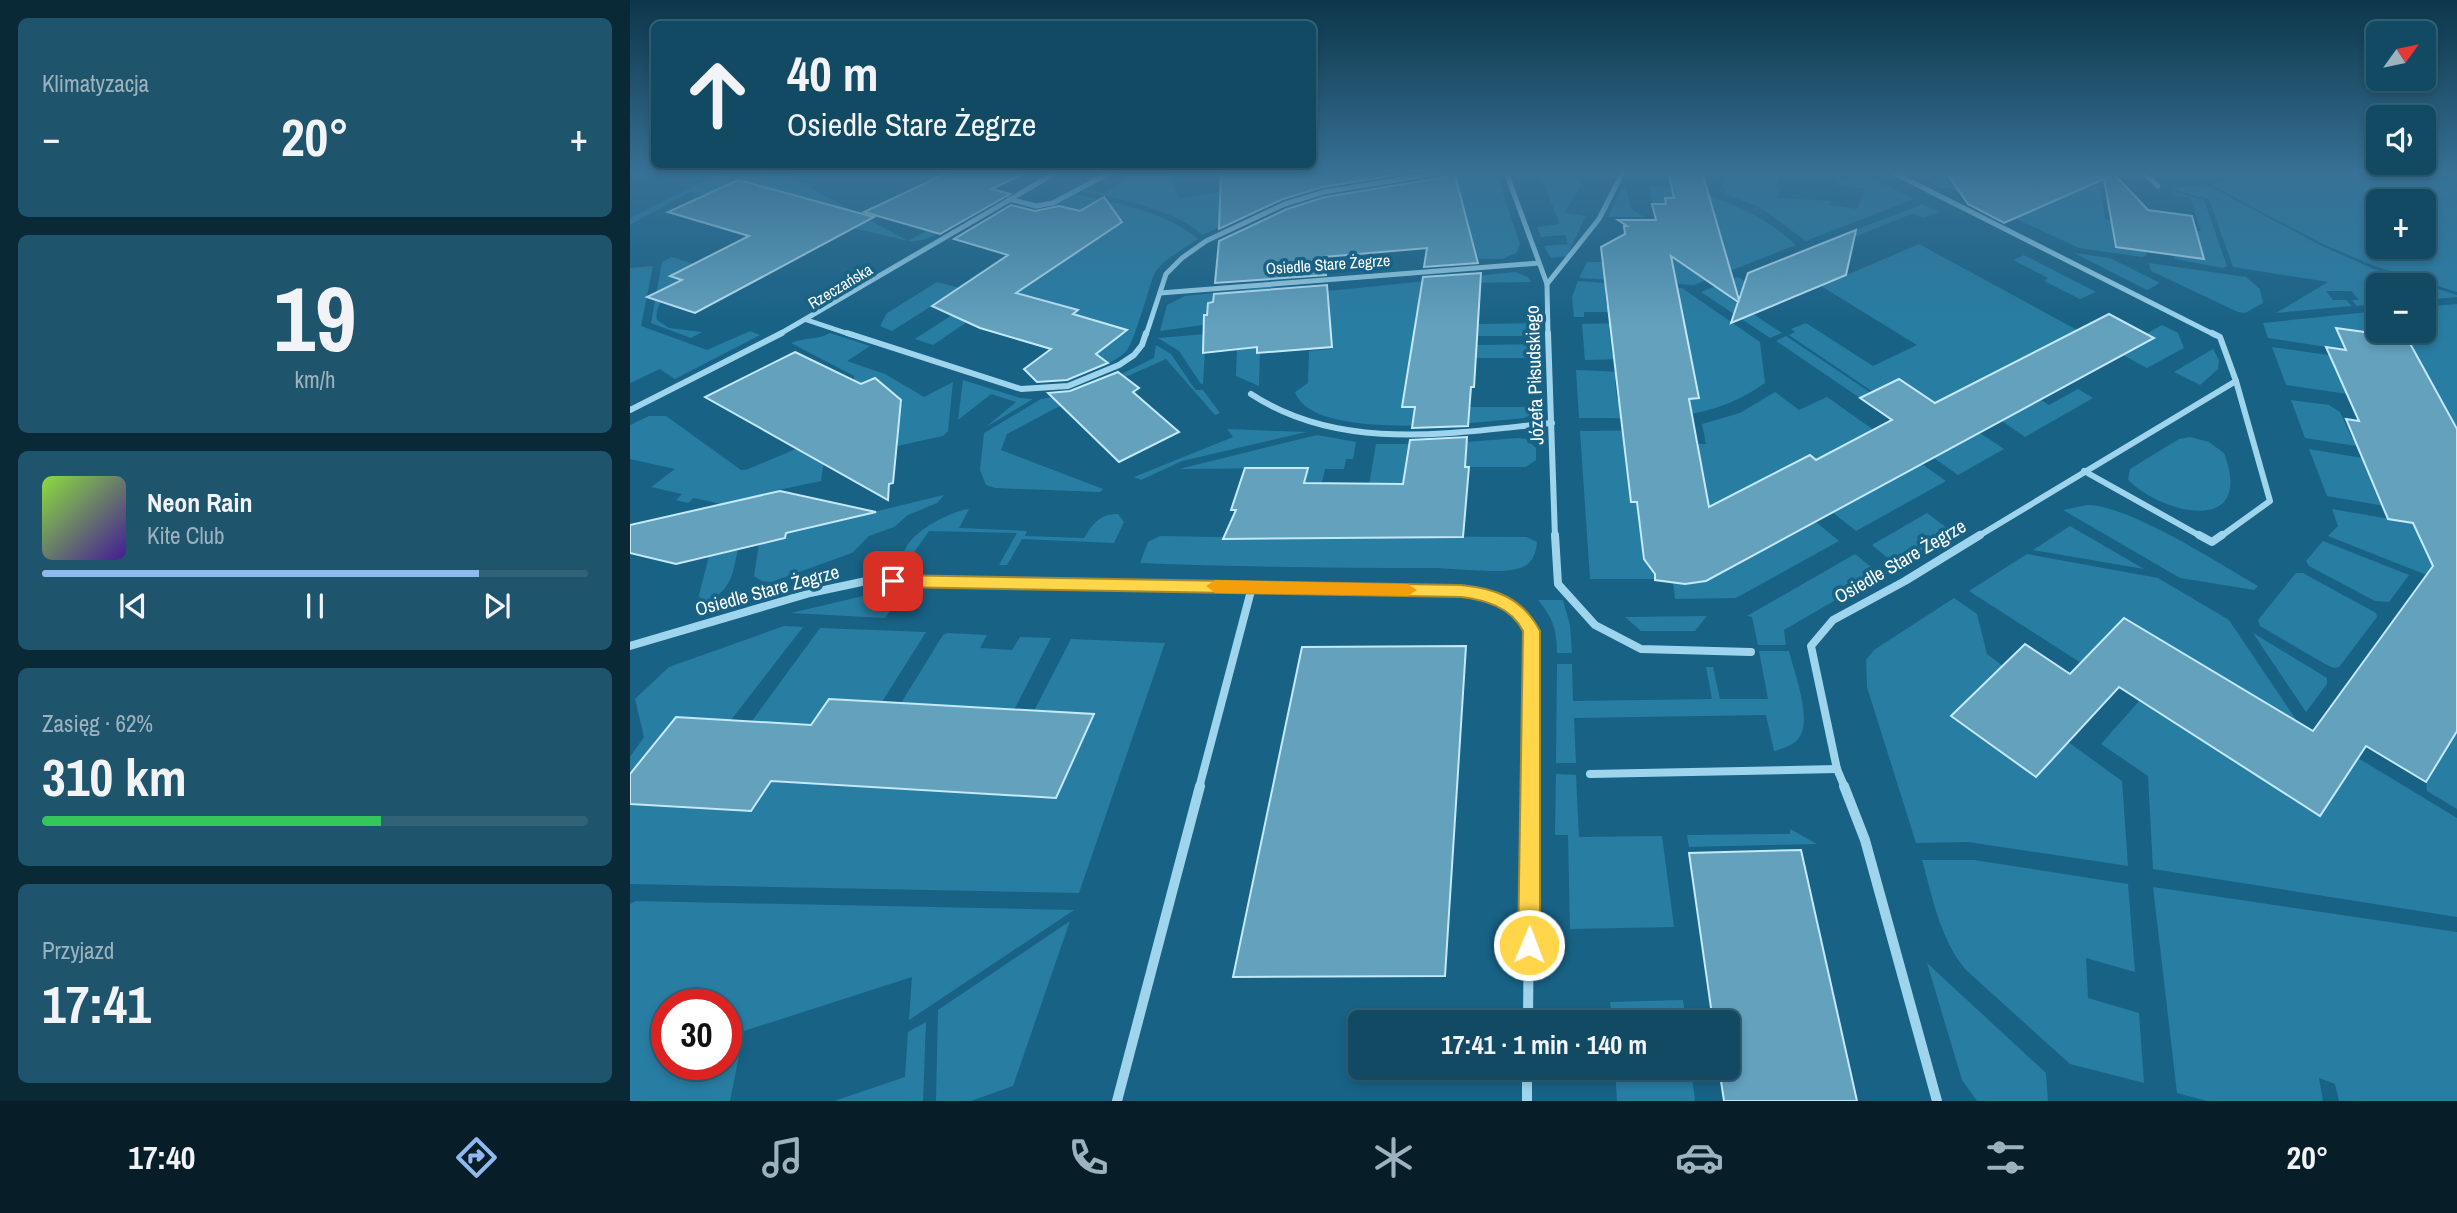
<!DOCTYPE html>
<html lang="pl">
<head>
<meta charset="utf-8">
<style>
  :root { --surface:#124a64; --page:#1f546d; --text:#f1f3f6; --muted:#9cb3bf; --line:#316278; --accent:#90b9f0 }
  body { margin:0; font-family:"Archivo Narrow",sans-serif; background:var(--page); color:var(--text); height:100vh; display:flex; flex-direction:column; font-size:26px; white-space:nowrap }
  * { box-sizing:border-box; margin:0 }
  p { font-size:23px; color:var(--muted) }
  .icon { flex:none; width:38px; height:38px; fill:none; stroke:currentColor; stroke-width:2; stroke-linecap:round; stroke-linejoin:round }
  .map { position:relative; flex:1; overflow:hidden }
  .sheet { display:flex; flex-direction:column; gap:18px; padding:18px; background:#0a2937; width:630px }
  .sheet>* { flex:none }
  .hud { position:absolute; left:21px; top:21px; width:665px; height:147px; border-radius:10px; box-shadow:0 4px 10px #0003,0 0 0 2px var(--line); background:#124a64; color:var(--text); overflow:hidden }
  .needle { width:46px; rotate:57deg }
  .controls { position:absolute; left:1736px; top:21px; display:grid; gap:14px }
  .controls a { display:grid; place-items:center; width:70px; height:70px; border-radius:10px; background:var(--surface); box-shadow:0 4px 10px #0003,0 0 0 2px var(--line); font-size:35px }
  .speed { position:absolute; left:21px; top:989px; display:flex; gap:14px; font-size:35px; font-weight:700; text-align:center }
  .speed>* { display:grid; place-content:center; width:91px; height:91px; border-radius:50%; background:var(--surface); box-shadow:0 4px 10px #0003,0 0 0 2px var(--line); line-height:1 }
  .speed .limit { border:10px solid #d22; background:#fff; color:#111 }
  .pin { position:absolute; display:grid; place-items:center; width:60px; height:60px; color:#fff; margin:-30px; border-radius:14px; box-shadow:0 4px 10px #0006 }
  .me { position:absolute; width:77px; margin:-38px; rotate:1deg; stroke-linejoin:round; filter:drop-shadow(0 0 5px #0008) }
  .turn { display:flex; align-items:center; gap:24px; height:147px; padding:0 21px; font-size:32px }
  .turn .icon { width:91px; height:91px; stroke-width:2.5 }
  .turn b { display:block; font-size:49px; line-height:60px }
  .big { font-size:52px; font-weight:800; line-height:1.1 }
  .sheet .tile { flex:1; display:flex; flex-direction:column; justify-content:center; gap:10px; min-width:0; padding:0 24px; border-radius:10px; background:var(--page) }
  .sheet .dial { align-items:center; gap:0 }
  .dial b { font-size:91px; line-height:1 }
  .song { display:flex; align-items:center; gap:21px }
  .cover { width:84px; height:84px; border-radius:10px; background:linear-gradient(135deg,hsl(90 70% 55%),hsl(260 70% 35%)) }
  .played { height:7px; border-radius:4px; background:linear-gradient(90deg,var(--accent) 80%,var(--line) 80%) }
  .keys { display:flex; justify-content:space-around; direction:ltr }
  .heat { display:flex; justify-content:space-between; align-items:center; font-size:38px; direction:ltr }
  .charge { height:10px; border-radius:5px; background:linear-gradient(90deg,#34c759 62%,var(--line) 0) }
  .trip { position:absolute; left:718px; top:1010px; width:392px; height:70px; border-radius:10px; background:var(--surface); box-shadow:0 4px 10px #0003,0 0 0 2px var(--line); font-weight:800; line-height:70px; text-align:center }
  .tab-bar { display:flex; height:112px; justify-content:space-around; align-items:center; background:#071e28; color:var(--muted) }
  .tab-bar .icon { width:49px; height:49px }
  .tab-bar .selected { color:var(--accent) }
  .tab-bar b { font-size:32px; color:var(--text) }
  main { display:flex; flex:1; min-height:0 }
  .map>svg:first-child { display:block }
  .green { fill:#287da3; fill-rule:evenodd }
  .building { fill:#63a1bd; stroke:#c4e9f9; stroke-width:2 }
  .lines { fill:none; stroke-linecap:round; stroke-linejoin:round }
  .street-far3 { stroke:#9ed5ed; stroke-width:5 }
  .street-far2 { stroke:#9ed5ed; stroke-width:6 }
  .street-far1 { stroke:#9ed5ed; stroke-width:8 }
  .street { stroke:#9ed5ed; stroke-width:10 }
  .route { fill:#ffd54a; stroke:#a68a30; stroke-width:2 }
  .slow { fill:#f59e0b }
  .labels { text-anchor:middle; stroke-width:7; stroke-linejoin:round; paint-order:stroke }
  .far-street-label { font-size:16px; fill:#fff; stroke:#186286 }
  .street-label { font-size:19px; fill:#fff; stroke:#186286 }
</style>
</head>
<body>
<main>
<section class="sheet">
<div class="tile"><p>Klimatyzacja</p>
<div class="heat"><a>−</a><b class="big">20°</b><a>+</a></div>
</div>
<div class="tile dial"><b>19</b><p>km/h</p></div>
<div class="tile">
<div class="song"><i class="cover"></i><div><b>Neon Rain</b><p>Kite Club</p></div></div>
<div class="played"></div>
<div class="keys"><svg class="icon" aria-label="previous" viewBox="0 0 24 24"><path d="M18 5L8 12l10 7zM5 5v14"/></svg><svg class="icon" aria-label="pause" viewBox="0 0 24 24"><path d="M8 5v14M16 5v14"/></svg><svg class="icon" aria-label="next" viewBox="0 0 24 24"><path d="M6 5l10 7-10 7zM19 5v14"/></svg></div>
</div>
<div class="tile"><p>Zasięg · 62%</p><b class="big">310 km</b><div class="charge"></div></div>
<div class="tile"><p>Przyjazd</p><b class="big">17:41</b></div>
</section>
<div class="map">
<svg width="1827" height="1101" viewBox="0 0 1827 1101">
  <rect width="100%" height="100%" fill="#186286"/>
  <g class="green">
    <path d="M93 172H169L157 175 278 241 342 206 346 210C327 221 301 244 278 241L197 222 164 195 108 180 75 196 60 192 0 225V218Z"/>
    <path d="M492 172H540L549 199 704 172H767C698 183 635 203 573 235 539 207 493 200 450 191L454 189 474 193 501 177 487 173Z"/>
    <path d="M909 172H958L935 213 956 216 937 256 921 258 914 246 938 244 935 235 911 237 907 227 930 224Z"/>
    <path d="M1095 172H1151L1146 187 1150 188 1147 198 1200 201 1199 205 1227 209 1235 189 1208 185 1209 179 1218 181 1220 175 1244 179 1284 199 1176 241 1131 208 1096 194 1090 177Z"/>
    <path d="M1277 172H1316L1327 188 1494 185 1488 189 1470 187 1475 219 1481 220 1515 251 1517 255 1512 257 1449 248 1319 188H1311Z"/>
    <path d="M1582 172H1827V292L1747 267 1695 245 1579 184 1596 181ZM1748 201H1794V247H1748Z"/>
    <path d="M839 175H867L890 244 886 253 872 259H849L831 203 753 198 751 185Z"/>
    <path d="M995 183 1001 209 1014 217H978Z"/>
    <path d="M1575 184 1692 246 1744 269 1827 295V297L1794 300V285H1748V304L1727 306 1722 300H1729L1721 291H1696L1703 300H1716L1722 306 1646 313 1698 282 1603 267 1579 199 1541 189Z"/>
    <path d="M1020 185C1079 193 1120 204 1166 245L1064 285 949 278 957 262H1037L1079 198H1035L1036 204H1022Z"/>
    <path d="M1540 191 1574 200 1597 266 1593 268 1545 259 1543 255 1574 258 1566 231H1571L1560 197 1545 195Z"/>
    <path d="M445 194C487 204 534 210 568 239L535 261 525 272C518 289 506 338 497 350 486 366 424 385 405 381L475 324 443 314 447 310 374 295 413 214Z"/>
    <path d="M1293 204 1309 212 1293 218 1284 213 1212 242 1205 238Z"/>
    <path d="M1289 244 1447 330 1305 403 1269 380 1243 392 1159 335 1165 332 1161 329 1176 323 1243 366 1287 345 1191 286Z"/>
    <path d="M1444 253 1480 258 1530 283 1517 290Z"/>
    <path d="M1394 255 1466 292 1450 299 1414 281 1418 278 1383 260Z"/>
    <path d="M42 257 64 264 41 275 52 280C39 287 24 305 27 320L39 328 72 332 61 338 21 323 32 262Z"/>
    <path d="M1519 263 1616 277 1630 289 1633 303 1615 313 1608 312 1521 271Z"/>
    <path d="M23 266 11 326 77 350 120 331 130 335 45 379 30 369 0 383V268Z"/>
    <path d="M885 272 898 277 901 282 792 284 773 407H898L906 409V413L894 418C850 422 682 443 665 392L678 383 679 351 702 349 699 317 638 297 578 302 573 325 530 331 537 305 555 296 640 287 688 292Z"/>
    <path d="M1108 277 1123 287 1099 298 1152 333 1140 338 1071 292Z"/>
    <path d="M948 281 1052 288 1130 342 1135 383C1076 425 1018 418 949 418L946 370 994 372 995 380H985L987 399 1069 398 1047 289H975L976 305H986V312H954V317H944L942 297Z"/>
    <path d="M307 282 330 288 262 331 250 326 257 313Z"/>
    <path d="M1827 304V429L1777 338 1707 328 1716 350 1638 338 1633 323 1748 311V331H1794V307Z"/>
    <path d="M328 311 337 322 303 345 285 339Z"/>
    <path d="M905 323V336H848L849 324Z"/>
    <path d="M988 323V328H979L982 354 992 355V359L955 360 952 324Z"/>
    <path d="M1532 325 1548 333 1554 348 1517 368 1493 355 1523 338 1516 334Z"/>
    <path d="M200 333 240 346 217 361 255 374 294 397 323 382 318 431 313 436 194 462 191 481 148 490 146 496 91 504 64 498 58 503 46 500 52 494 21 487 45 469 0 459V425L19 416H36L111 470H116L273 403 245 378 199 398 224 383V376L161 343C174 337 188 340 200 333Z"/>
    <path d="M576 334 573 384H571L549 351 528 338Z"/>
    <path d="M1156 336 1241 393 1230 398 1146 341Z"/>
    <path d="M905 344V358H846L847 345Z"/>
    <path d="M526 345 541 354 562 385 566 390H573L590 413 585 415 536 359 424 409 377 434 371 450 473 489 470 492 365 488 356 485 350 470 354 433 411 399 434 395 471 384 524 358Z"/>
    <path d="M627 347V353H630L629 386 606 376 607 349Z"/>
    <path d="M1642 347 1720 358 1738 397 1656 385Z"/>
    <path d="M1583 349 1589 360 1588 369 1570 385 1544 372Z"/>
    <path d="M333 380 390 398 403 399 356 427 386 402 361 394 328 420Z"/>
    <path d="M1448 389 1463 398 1395 437 1372 421 1411 400 1419 405Z"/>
    <path d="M1145 392 1169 410 1197 397 1316 481 1226 531 1202 512 1246 489 1193 465 1180 455 1101 495 1077 515 1067 444H1076L1072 424 1110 413Z"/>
    <path d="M1661 400 1699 405 1710 412 1722 438 1749 442 1752 450 1675 438Z"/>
    <path d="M597 429 676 432 552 461 511 480 504 477 603 437Z"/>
    <path d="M1051 430 994 438 1001 502H1007C1011 531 1008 561 1033 579H960L950 431Z"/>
    <path d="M1350 433 1374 449 1328 475 1304 458Z"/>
    <path d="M687 435 726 442 723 459H716L714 469H695L691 487H673L677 468 549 469Z"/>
    <path d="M1560 437 1579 442 1594 453C1625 535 1535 516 1498 480L1500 469 1549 439Z"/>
    <path d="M888 438 896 439 906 448V460L896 467H776L772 491 739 485 746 444H810Z"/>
    <path d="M1679 449 1756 462 1778 510 1697 496Z"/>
    <path d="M314 495 307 503 278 515 264 527 239 536 222 553 141 582 132 581 124 576 129 544 156 533Z"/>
    <path d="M1457 505C1499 505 1588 563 1628 586L1624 590 1550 578 1433 510Z"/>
    <path d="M339 509 329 528 397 531 395 536 454 538C463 524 469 514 488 514L494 522 484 543 392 539 377 565H369L387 533 299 531 278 561 274 560C269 537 320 511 339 509Z"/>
    <path d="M1702 509 1783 523 1827 587 1698 536 1708 526Z"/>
    <path d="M1297 513 1322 532 1266 565 1242 545Z"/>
    <path d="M1186 522 1209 541 1106 598 1045 599 1043 582 1055 584 1076 581Z"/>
    <path d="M1440 526 1514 569 1403 550Z"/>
    <path d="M704 533 719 536 896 537 907 542C906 556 901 566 886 569 869 574 822 568 801 568 704 568 607 567 510 563L518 542 530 536 702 539Z"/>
    <path d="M1693 541 1779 575 1759 602 1745 601 1679 566 1676 561Z"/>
    <path d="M108 549C102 578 101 591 72 604L69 595 79 556Z"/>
    <path d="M1225 554 1250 574 1154 630 1156 645H1128L1122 617 1117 616Z"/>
    <path d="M1397 554 1528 578 1599 620 1667 721 1495 618 1451 663 1339 591Z"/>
    <path d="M1666 573H1673L1746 613 1747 617 1709 667 1704 668 1695 664 1630 626 1628 620Z"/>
    <path d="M246 593H272L255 618 161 613Z"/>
    <path d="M1324 598 1347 614 1357 654 1373 666 1321 716 1438 742 1492 781 1498 866 1338 842 1286 843 1237 687 1236 660 1244 650Z"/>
    <path d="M908 600H933L940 625 942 653H927C927 630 923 618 908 600Z"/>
    <path d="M1077 616 1065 631H1011L995 617Z"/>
    <path d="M154 626 173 627 101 720 0 774V757L14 737 5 699 39 667Z"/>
    <path d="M190 628 296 632 252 702 181 725 122 721Z"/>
    <path d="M317 633 357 635 350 648 382 650 390 637 421 638 384 710 271 703 313 635Z"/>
    <path d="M1623 633 1697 678V684L1676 712Z"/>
    <path d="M441 639 535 643 449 893 0 884V804L121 811 141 781 426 798 464 714 404 711Z"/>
    <path d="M1129 651H1159C1164 673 1186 726 1165 742 1159 747 1151 749 1144 751L1136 715 944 718 946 763H926L927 664H942L943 701 1082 699 1076 667H1083L1090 699H1138Z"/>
    <path d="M1510 700 1689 815 1728 758 1827 818V917L1523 869 1518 776 1471 744Z"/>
    <path d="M1827 731V809L1797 791 1796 782Z"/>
    <path d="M926 774 946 775 949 837 1032 836 1044 927 940 929 938 835H925Z"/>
    <path d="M1160 829 1187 844 1059 847 1057 835 1160 834Z"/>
    <path d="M1344 860 1498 884 1505 972 1456 958 1458 998 1509 1013 1514 1083 1440 1064 1336 970C1310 939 1303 899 1292 860Z"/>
    <path d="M1523 887 1827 932V1101H1709L1705 1084 1689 1078 1693 1101H1577L1547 1093Z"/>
    <path d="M6 901 444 910 279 1020 282 977 114 1031 100 1101H0V904ZM96 1004V1064H37V1004Z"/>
    <path d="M440 921 383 1086 341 1101H306L308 1010Z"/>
    <path d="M1297 963 1416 1073 1418 1101H1347L1332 1080Z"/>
    <path d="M1053 1000 1056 1022H982L980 1002Z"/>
    <path d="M296 1022 293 1101H204L275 1077 278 1032Z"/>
    <path d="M985 1068H1061L1065 1101H987Z"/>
  </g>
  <g class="building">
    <path d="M319 172H397L362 189 380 194 310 234 234 212Z"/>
    <path d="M591 172H784L693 187 653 199 589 229Z"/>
    <path d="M820 172H824L848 263 794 267 797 248 694 257 696 275 585 283 589 241 657 209 695 197 816 177Z"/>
    <path d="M1038 172H1072L1109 300 1118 273 1226 230 1216 275 1101 323 1108 302 1041 256 1069 398 1059 399 1079 507 1180 455 1186 460 1262 420 1230 398 1269 379 1305 403 1479 314 1524 338 1076 581 1055 584 1025 580V574L1014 559 1007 502H1001L971 247 995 234 994 226H997L988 220H1026L1022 204H1036L1035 198H1044Z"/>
    <path d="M1316 172H1492L1485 175 1518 210 1562 216 1574 259 1486 247 1474 179 1374 223 1338 204Z"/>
    <path d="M108 180 244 217 65 313 17 297 52 280 40 276 119 236 38 212Z"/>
    <path d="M474 197 492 222 386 293 448 310 443 314 497 330 466 354 478 363 437 380 407 382 394 369 421 349 350 328 302 306 378 255 324 239 381 205 405 211 429 206 450 211Z"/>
    <path d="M851 273 844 387H841L838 426 782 428 785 407H772L793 277Z"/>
    <path d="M697 285 702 347 627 353V347L573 353 574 315H577L578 303 583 302 584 294Z"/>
    <path d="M1706 328 1777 338 1827 429V731L1796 782 1736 746 1690 816 1489 687 1406 777 1321 716 1395 644 1440 674 1494 618 1683 731 1803 566 1783 523 1758 519 1716 419 1729 421 1696 347 1716 350Z"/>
    <path d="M165 352 231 384 245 378 271 400 263 483 259 484 258 500 75 397Z"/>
    <path d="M488 372 509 388 503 392 549 432 489 462 418 393 440 391Z"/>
    <path d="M837 437 835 467H839L833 537 593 539 606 510H601L615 468H678L674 483 773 484 780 440Z"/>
    <path d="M150 491 246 512 156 533 155 538 46 564 0 553V525Z"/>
    <path d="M836 646 815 976 603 977 672 647Z"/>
    <path d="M199 699 271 703 464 714 426 798 141 781 121 811 0 804V774L46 717 181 725Z"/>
    <path d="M1171 850 1227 1101H1094L1089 1068H1097V1022H1083L1059 853Z"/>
  </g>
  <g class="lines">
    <g class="street-far3">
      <path d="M876 172 917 284 918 335"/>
      <path d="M1262 172 1585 335"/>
      <path d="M1513 172 1528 186"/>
      <path d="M379 199 406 206 423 203 481 172"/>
      <path d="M917 284 969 219 993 172"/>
      <path d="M530 293 909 263"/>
      <path d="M177 320 222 335"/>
      <path d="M148 335 427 172"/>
      <path d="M516 335 536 274 552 258 576 241 655 204 694 192 815 172"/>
    </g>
    <g class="street-far2">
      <path d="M217 333 391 389 438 386 489 365 504 355 512 345 516 333"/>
      <path d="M918 333 925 537"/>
      <path d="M621 394C711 453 821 433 922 423"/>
      <path d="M0 410 152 333"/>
      <path d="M1454 471 1572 537"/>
      <path d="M1347 537 1606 381 1590 337 1582 333"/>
      <path d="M1590 537 1640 501 1606 381"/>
    </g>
    <g class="street-far1">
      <path d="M925 535 928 584 965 625 1011 649 1121 652"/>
      <path d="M1569 535 1582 542 1592 535"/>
      <path d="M0 646 180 593 241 580 842 592C868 598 887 607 901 631L900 788"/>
      <path d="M960 774 1207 769"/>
      <path d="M569 788 622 587"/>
      <path d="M1215 788 1207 769 1181 646 1203 620 1275 581 1350 535"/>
    </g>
    <g class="street">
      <path d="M1214 786 1235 840 1307 1101"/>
      <path d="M898 1022 900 786"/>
      <path d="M897 1068V1101"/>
      <path d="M487 1101 570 786"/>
    </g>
  </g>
  <linearGradient id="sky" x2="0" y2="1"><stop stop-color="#0d364a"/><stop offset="0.53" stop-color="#377195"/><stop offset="1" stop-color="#377195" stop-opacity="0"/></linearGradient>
  <rect width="1827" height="326" fill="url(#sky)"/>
  <path class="route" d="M263 575 831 585C865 588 893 598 910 631V945L907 953 899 956 892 953 888 945 893 631C881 607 855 600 831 597L263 587 254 581Z"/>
  <path class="slow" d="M585 580 778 584 787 590 778 596 585 593 576 586Z"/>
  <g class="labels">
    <g class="far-street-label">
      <text transform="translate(698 264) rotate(-4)" y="6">Osiedle Stare Żegrze</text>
      <text transform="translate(210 286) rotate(-31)" y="6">Rzeczańska</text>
    </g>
    <g class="street-label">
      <text transform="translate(904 375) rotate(-92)" y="7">Józefa Piłsudskiego</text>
      <text transform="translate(1270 561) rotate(-30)" y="7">Osiedle Stare Żegrze</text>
      <text transform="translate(137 590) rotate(-15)" y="7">Osiedle Stare Żegrze</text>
    </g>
  </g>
</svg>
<div class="controls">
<a><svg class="needle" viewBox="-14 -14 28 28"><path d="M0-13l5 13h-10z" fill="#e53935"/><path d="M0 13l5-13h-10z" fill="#9cb3bf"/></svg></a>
<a><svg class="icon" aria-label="sound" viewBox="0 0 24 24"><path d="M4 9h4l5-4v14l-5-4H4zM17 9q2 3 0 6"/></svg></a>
<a>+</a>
<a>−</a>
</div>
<div class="speed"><div class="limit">30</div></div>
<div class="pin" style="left:263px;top:581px;background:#d93025"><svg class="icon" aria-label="arrive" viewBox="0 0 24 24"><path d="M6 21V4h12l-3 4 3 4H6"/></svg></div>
<svg class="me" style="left:899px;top:945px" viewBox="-20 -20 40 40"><circle r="17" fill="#ffd54a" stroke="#fff" stroke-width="3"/><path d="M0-11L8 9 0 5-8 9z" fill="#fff"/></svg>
<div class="trip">17:41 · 1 min · 140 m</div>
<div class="hud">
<div class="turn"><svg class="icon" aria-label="ahead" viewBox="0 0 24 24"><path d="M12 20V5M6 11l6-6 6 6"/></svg><div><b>40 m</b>Osiedle Stare Żegrze</div></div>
</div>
</div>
</main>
<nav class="tab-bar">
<b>17:40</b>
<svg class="icon selected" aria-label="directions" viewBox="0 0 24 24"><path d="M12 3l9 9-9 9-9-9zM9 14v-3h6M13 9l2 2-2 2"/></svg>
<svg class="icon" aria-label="music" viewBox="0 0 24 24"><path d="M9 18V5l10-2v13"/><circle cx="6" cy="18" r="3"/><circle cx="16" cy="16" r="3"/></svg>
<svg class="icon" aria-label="phone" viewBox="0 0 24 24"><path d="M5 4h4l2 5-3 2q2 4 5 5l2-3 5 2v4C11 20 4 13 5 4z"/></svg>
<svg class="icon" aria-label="climate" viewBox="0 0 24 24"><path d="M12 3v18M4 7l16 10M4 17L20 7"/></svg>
<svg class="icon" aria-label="car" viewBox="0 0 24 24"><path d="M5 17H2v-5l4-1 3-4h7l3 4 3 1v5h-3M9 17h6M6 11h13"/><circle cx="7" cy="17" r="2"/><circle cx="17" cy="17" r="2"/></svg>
<svg class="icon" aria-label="filters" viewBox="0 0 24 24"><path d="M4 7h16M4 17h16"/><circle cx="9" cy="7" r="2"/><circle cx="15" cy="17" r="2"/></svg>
<b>20°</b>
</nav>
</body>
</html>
